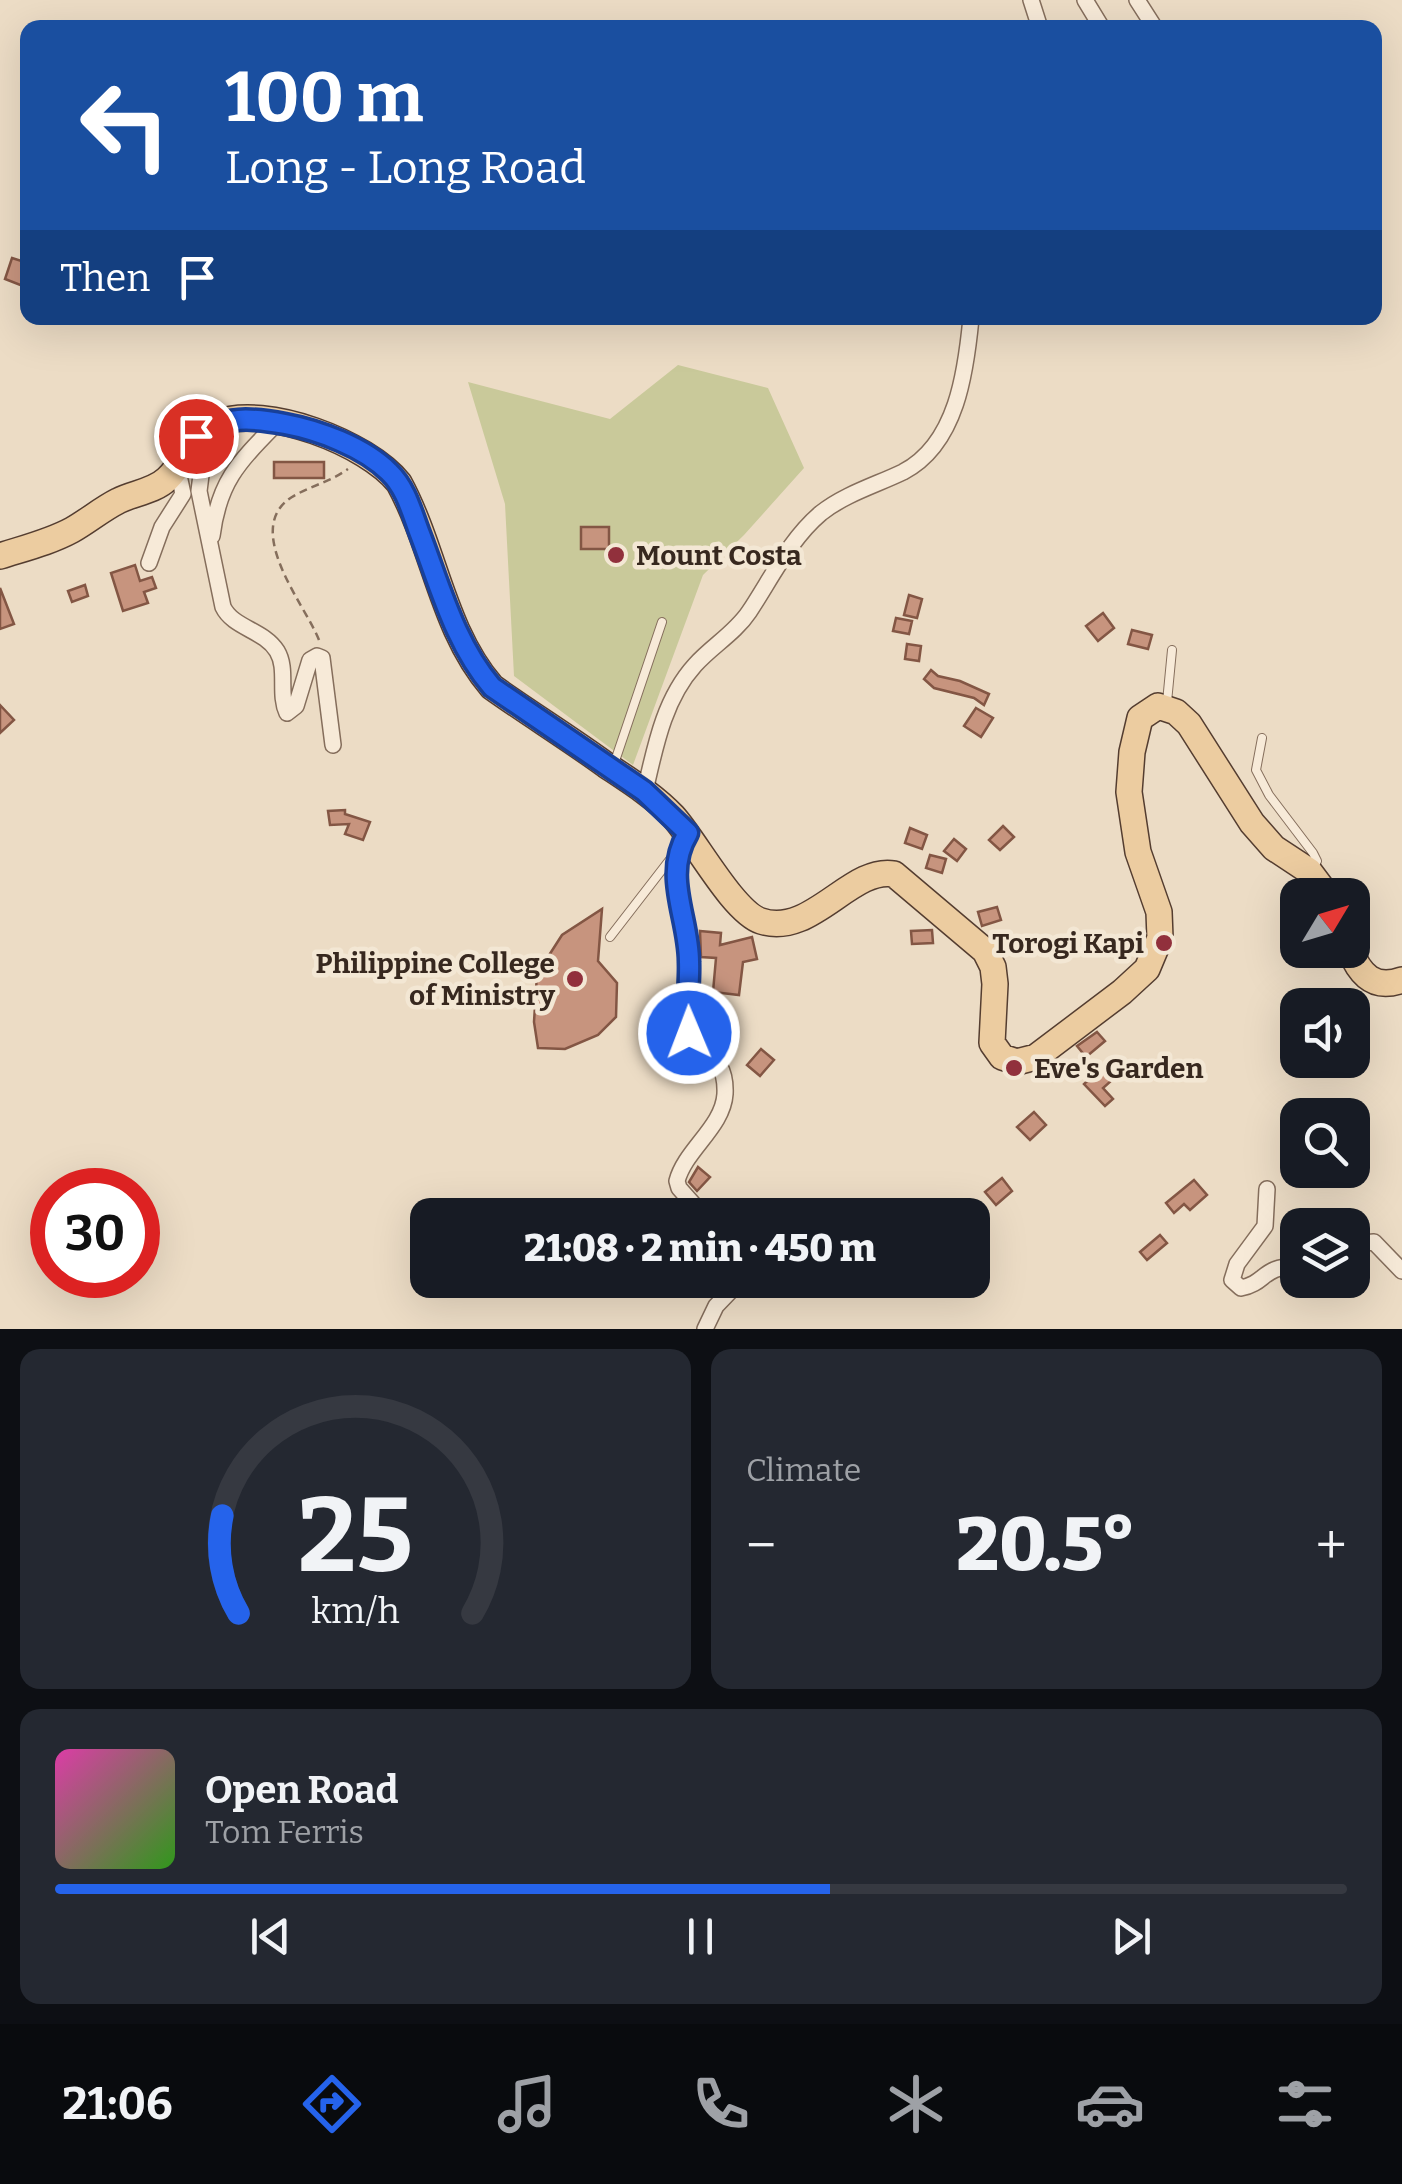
<!DOCTYPE html>
<html lang="en">
<head>
<meta charset="utf-8">
<style>
  :root { --surface:#171b24; --page:#242831; --text:#f1f3f6; --muted:#9ea1a6; --line:#363941; --accent:#2563eb }
  body { margin:0; font-family:Bitter,serif; background:var(--page); color:var(--text); height:100vh; display:flex; flex-direction:column; font-size:38px; white-space:nowrap }
  * { box-sizing:border-box; margin:0 }
  p { font-size:32px; color:var(--muted) }
  .icon { flex:none; width:55px; height:55px; fill:none; stroke:currentColor; stroke-width:2; stroke-linecap:round; stroke-linejoin:round }
  .map { position:relative; height:1329px; overflow:hidden }
  .details { display:flex; flex-direction:column; gap:20px; padding:20px; background:#0d0f14; flex:1 }
  .details>* { flex:none }
  .top-card { position:absolute; left:20px; top:20px; width:1362px; height:305px; border-radius:20px; box-shadow:0 10px 40px #0002; background:#1a4fa0; color:#fff; overflow:hidden }
  .needle { width:65px; rotate:52deg }
  .buttons { position:absolute; left:1280px; top:878px; display:grid; gap:20px }
  .buttons a { display:grid; place-items:center; width:90px; height:90px; border-radius:20px; background:var(--surface); box-shadow:0 10px 40px #0002; font-size:50px }
  .speed { position:absolute; left:30px; top:1168px; display:flex; gap:20px; font-size:50px; font-weight:700; text-align:center }
  .speed>* { display:grid; place-content:center; width:130px; height:130px; border-radius:50%; background:var(--surface); box-shadow:0 10px 40px #0002; line-height:1 }
  .speed .limit { border:15px solid #d22; background:#fff; color:#111 }
  .pin { position:absolute; display:grid; place-items:center; width:85px; height:85px; color:#fff; margin:-42px; border:5px solid #fff; border-radius:50%; box-shadow:0 2px 10px #0007 }
  .me { position:absolute; width:110px; margin:-55px; rotate:359deg; stroke-linejoin:round; filter:drop-shadow(0 0 8px #0008) }
  .turn { display:flex; align-items:center; gap:35px; height:210px; padding:0 40px; font-size:45px }
  .turn .icon { width:130px; height:130px; stroke-width:2.5 }
  .turn b { display:block; font-size:70px; line-height:85px }
  .then { display:flex; align-items:center; height:95px; padding:0 40px; background:#0003; gap:20px; font-size:38px }
  .big { font-size:75px; font-weight:800; line-height:1.1 }
  .details .widget { flex:1; display:flex; flex-direction:column; justify-content:center; gap:15px; min-width:0; padding:0 35px; border-radius:20px; background:var(--page) }
  .details .dial { align-items:center; gap:0 }
  .dial svg { height:260px; overflow:visible; fill:none; stroke:var(--line); stroke-width:7; stroke-linecap:round; text-anchor:middle }
  .dial text { fill:var(--text); stroke:none }
  .song { display:flex; align-items:center; gap:30px }
  .cover { width:120px; height:120px; border-radius:15px; background:linear-gradient(135deg,hsl(320 70% 55%),hsl(110 70% 35%)) }
  .played { height:10px; border-radius:5px; background:linear-gradient(90deg,var(--accent) 60%,var(--line) 60%) }
  .keys { display:flex; justify-content:space-around; direction:ltr }
  .heat { display:flex; justify-content:space-between; align-items:center; font-size:55px; direction:ltr }
  .details .tiles { flex:1; display:grid; gap:20px; grid-template-columns:1fr 1fr }
  .widget:last-child { grid-column:span 2 }
  .trip { position:absolute; left:410px; top:1198px; width:580px; height:100px; border-radius:20px; background:var(--surface); box-shadow:0 10px 40px #0002; font-weight:800; line-height:100px; text-align:center }
  .tabs { display:flex; height:160px; justify-content:space-around; align-items:center; background:#090b0e; color:var(--muted) }
  .tabs .icon { width:70px; height:70px }
  .tabs .selected { color:var(--accent) }
  .tabs b { font-size:45px; color:var(--text) }
  .map>svg:first-child { display:block }
  .green { fill:#c9c99a }
  .building { fill:#c7947e; stroke:#835644; stroke-width:2.5 }
  .lines { fill:none; stroke-linecap:round; stroke-linejoin:round }
  .service-casing { stroke:#856e5c; stroke-width:10 }
  .minor-casing { stroke:#856e5c; stroke-width:18 }
  .primary-casing { stroke:#543d30; stroke-width:28 }
  .path { stroke:#856e5c; stroke-width:2.5; stroke-dasharray:8 5; stroke-linecap:butt }
  .service { stroke:#f7ead8; stroke-width:8 }
  .minor { stroke:#f7ead8; stroke-width:15 }
  .primary { stroke:#eccca0; stroke-width:25 }
  .route-casing { stroke:#184099; stroke-width:25 }
  .route { stroke:#2563eb; stroke-width:18 }
  .poi-dot { fill:#91303c; stroke:#f3e7d4; stroke-width:4 }
  .labels { text-anchor:middle; stroke-width:9; stroke-linejoin:round; paint-order:stroke }
  .poi-label { font-size:28px; font-weight:bold; fill:#37281f; stroke:#f3e7d4; text-anchor:start }
</style>
</head>
<body>
<div class="map">
<svg width="1402" height="1329" viewBox="0 0 1402 1329">
  <rect width="100%" height="100%" fill="#ecdcc5"/>
  <path class="green" d="M678 365 768 388 804 468 744 535 703 575 633 765 514 676 505 504 468 382 610 419Z"/>
  <g class="building">
    <path d="M12 258 28 263 23 286 5 279Z"/>
    <rect x="274" y="462" width="50" height="16"/>
    <rect x="581" y="527" width="28" height="22"/>
    <path d="M135 565 140 581 152 577 156 588 144 592 148 603 123 611 111 573Z"/>
    <path d="M85 585 88 596 72 602 68 591Z"/>
    <path d="M0 588 14 624 0 629Z"/>
    <path d="M909 595 922 599 917 618 904 615Z"/>
    <path d="M1103 613 1114 628 1098 641 1086 626Z"/>
    <path d="M896 618 912 621 909 634 893 631Z"/>
    <path d="M1132 630 1152 635 1148 649 1128 644Z"/>
    <path d="M907 644 921 646 919 661 905 659Z"/>
    <path d="M931 670 938 676 960 681 989 694 984 705 974 698 934 688 924 679Z"/>
    <path d="M0 705 14 720 0 733Z"/>
    <path d="M976 708 993 718 981 737 964 726Z"/>
    <path d="M345 810V814L370 822 363 840 345 834 349 824 330 825 328 811Z"/>
    <path d="M1003 826 1014 837 1000 850 989 840Z"/>
    <path d="M910 828 927 835 922 849 905 843Z"/>
    <path d="M954 839 966 849 957 861 944 851Z"/>
    <path d="M930 855 946 859 942 873 926 868Z"/>
    <path d="M997 907 1001 920 982 926 978 912Z"/>
    <path d="M602 909 598 961 617 983 616 1017 598 1035 565 1049 538 1048 534 1022 537 974 562 935Z"/>
    <path d="M932 930 933 943 912 944 911 931Z"/>
    <path d="M700 931 721 933 720 945 752 937 757 959 743 962 739 995 713 992 716 958 701 957Z"/>
    <path d="M1097 1032 1105 1041 1086 1057 1077 1046Z"/>
    <path d="M761 1049 774 1060 760 1076 747 1065Z"/>
    <path d="M1100 1069 1111 1081 1103 1088 1113 1099 1105 1106 1084 1084Z"/>
    <path d="M1034 1112 1046 1125 1030 1140 1017 1127Z"/>
    <path d="M698 1167 710 1177 697 1191 689 1182Z"/>
    <path d="M1002 1178 1012 1191 996 1205 985 1192Z"/>
    <path d="M1194 1180 1207 1195 1190 1210 1184 1204 1174 1213 1166 1203Z"/>
    <path d="M1160 1235 1167 1243 1147 1260 1140 1252Z"/>
  </g>
  <g class="lines">
    <g class="service-casing">
      <g id="service">
        <path d="M1167 702 1172 650"/>
        <path d="M1262 738 1256 770 1269 795 1313 853 1317 861 1313 868"/>
        <path d="M614 764 662 622"/>
        <path d="M610 937 675 853"/>
      </g>
    </g>
    <g class="minor-casing">
      <g id="minor">
        <path d="M1031 0 1040 28"/>
        <path d="M1085 0 1102 28"/>
        <path d="M1137 0 1155 28"/>
        <path d="M220 425 202 467 199 491 223 607C233 628 264 630 277 651 288 669 278 694 287 713L296 706 310 660 317 656 322 658 333 745"/>
        <path d="M212 536C219 480 240 461 278 422"/>
        <path d="M149 563 162 527 183 494 177 466"/>
        <path d="M645 791C655 747 664 699 695 665 712 646 735 633 749 612 771 579 790 539 821 513 845 494 876 485 903 472 957 444 966 371 971 318"/>
        <path d="M688 833C662 875 688 916 690 960 690 983 683 1008 689 1030 695 1055 727 1050 725 1094 723 1127 685 1150 677 1181L679 1188 703 1215"/>
        <path d="M1267 1189 1265 1226 1237 1264 1232 1280 1241 1288C1267 1283 1262 1265 1298 1267"/>
        <path d="M1352 1244 1374 1242 1402 1271"/>
        <path d="M705 1329 716 1306 741 1280"/>
      </g>
    </g>
    <g class="primary-casing">
      <g id="primary">
        <path d="M0 556C25 548 50 542 72 530 88 521 102 509 118 501 133 493 153 492 167 479 187 461 189 434 217 423 266 404 367 443 399 483 435 549 442 629 492 687 530 714 569 738 606 765 630 781 654 796 673 816 695 840 733 912 761 921 811 938 851 866 894 874L985 951 993 967 995 984 992 1043 1002 1057 1017 1062 1036 1057 1122 992 1147 969 1160 938 1159 912 1138 852 1129 792 1132 752 1140 718 1158 706 1176 712 1189 724 1252 823 1274 848 1309 871 1327 895"/>
        <path d="M1350 950C1360 975 1374 990 1402 980"/>
      </g>
    </g>
    <path class="path" d="M319 640C306 606 241 529 292 497 310 486 330 482 348 469"/>
    <use href="#service" class="service"/>
    <use href="#minor" class="minor"/>
    <use href="#primary" class="primary"/>
  </g>
  <g class="lines">
    <g class="route-casing">
      <path id="route" d="M196 436C223 415 253 418 285 424 318 430 364 447 389 472 406 488 412 513 420 534 440 586 455 644 492 687L644 791 688 833C662 876 689 917 689 962 690 986 685 1009 689 1033"/>
    </g>
    <use href="#route" class="route"/>
  </g>
  <g class="poi-dot">
    <circle cx="616" cy="555" r="10"/>
    <circle cx="1164" cy="943" r="10"/>
    <circle cx="575" cy="979" r="10"/>
    <circle cx="1014" cy="1068" r="10"/>
  </g>
  <g class="labels">
    <g class="poi-label">
      <text x="636" y="565">Mount Costa</text>
      <text x="1144" y="953" text-anchor="end">Torogi Kapi</text>
      <text x="555" y="973" text-anchor="end">Philippine College<tspan x="555" dy="32">of Ministry</tspan></text>
      <text x="1034" y="1078">Eve's Garden</text>
    </g>
  </g>
</svg>
<div class="buttons">
<a><svg class="needle" viewBox="-14 -14 28 28"><path d="M0-13l5 13h-10z" fill="#e53935"/><path d="M0 13l5-13h-10z" fill="#9ea1a6"/></svg></a>
<a><svg class="icon" aria-label="sound" viewBox="0 0 24 24"><path d="M4 9h4l5-4v14l-5-4H4zM17 9q2 3 0 6"/></svg></a>
<a><svg class="icon" aria-label="search" viewBox="0 0 24 24"><circle cx="10" cy="10" r="6"/><path d="M15 15l6 6"/></svg></a>
<a><svg class="icon" aria-label="layers" viewBox="0 0 24 24"><path d="M12 4l9 5-9 5-9-5zM3 14l9 5 9-5"/></svg></a>
</div>
<div class="speed"><div class="limit">30</div></div>
<div class="pin" style="left:196px;top:436px;background:#d93025"><svg class="icon" aria-label="arrive" viewBox="0 0 24 24"><path d="M6 21V4h12l-3 4 3 4H6"/></svg></div>
<svg class="me" style="left:689px;top:1033px" viewBox="-20 -20 40 40"><circle r="17" fill="#2563eb" stroke="#fff" stroke-width="3"/><path d="M0-11L8 9 0 5-8 9z" fill="#fff"/></svg>
<div class="trip">21:08 · 2 min · 450 m</div>
<div class="top-card">
<div class="turn"><svg class="icon" aria-label="left" viewBox="0 0 24 24"><path d="M17 20v-9H6M10 6l-5 5 5 5"/></svg><div><b>100 m</b>Long - Long Road</div></div>
<div class="then">Then<svg class="icon" aria-label="arrive" viewBox="0 0 24 24"><path d="M6 21V4h12l-3 4 3 4H6"/></svg></div>
</div>
</div>
<section class="details">
<div class="tiles">
<div class="widget dial"><svg viewBox="0 0 100 80">
<path d="M14 69A42 42 0 1 1 86 69"/>
<path d="M14 69A42 42 0 0 1 9 39" stroke="#2563eb"/>
<text x="50" y="56" font-size="32" font-weight="700">25</text>
<text x="50" y="72" font-size="11">km/h</text>
</svg></div>
<div class="widget"><p>Climate</p>
<div class="heat"><a>−</a><b class="big">20.5°</b><a>+</a></div>
</div>
<div class="widget">
<div class="song"><i class="cover"></i><div><b>Open Road</b><p>Tom Ferris</p></div></div>
<div class="played"></div>
<div class="keys"><svg class="icon" aria-label="previous" viewBox="0 0 24 24"><path d="M18 5L8 12l10 7zM5 5v14"/></svg><svg class="icon" aria-label="pause" viewBox="0 0 24 24"><path d="M8 5v14M16 5v14"/></svg><svg class="icon" aria-label="next" viewBox="0 0 24 24"><path d="M6 5l10 7-10 7zM19 5v14"/></svg></div>
</div>
</div>
</section>
<nav class="tabs">
<b>21:06</b>
<svg class="icon selected" aria-label="directions" viewBox="0 0 24 24"><path d="M12 3l9 9-9 9-9-9zM9 14v-3h6M13 9l2 2-2 2"/></svg>
<svg class="icon" aria-label="music" viewBox="0 0 24 24"><path d="M9 18V5l10-2v13"/><circle cx="6" cy="18" r="3"/><circle cx="16" cy="16" r="3"/></svg>
<svg class="icon" aria-label="phone" viewBox="0 0 24 24"><path d="M5 4h4l2 5-3 2q2 4 5 5l2-3 5 2v4C11 20 4 13 5 4z"/></svg>
<svg class="icon" aria-label="climate" viewBox="0 0 24 24"><path d="M12 3v18M4 7l16 10M4 17L20 7"/></svg>
<svg class="icon" aria-label="car" viewBox="0 0 24 24"><path d="M5 17H2v-5l4-1 3-4h7l3 4 3 1v5h-3M9 17h6M6 11h13"/><circle cx="7" cy="17" r="2"/><circle cx="17" cy="17" r="2"/></svg>
<svg class="icon" aria-label="filters" viewBox="0 0 24 24"><path d="M4 7h16M4 17h16"/><circle cx="9" cy="7" r="2"/><circle cx="15" cy="17" r="2"/></svg>
</nav>
</body>
</html>
